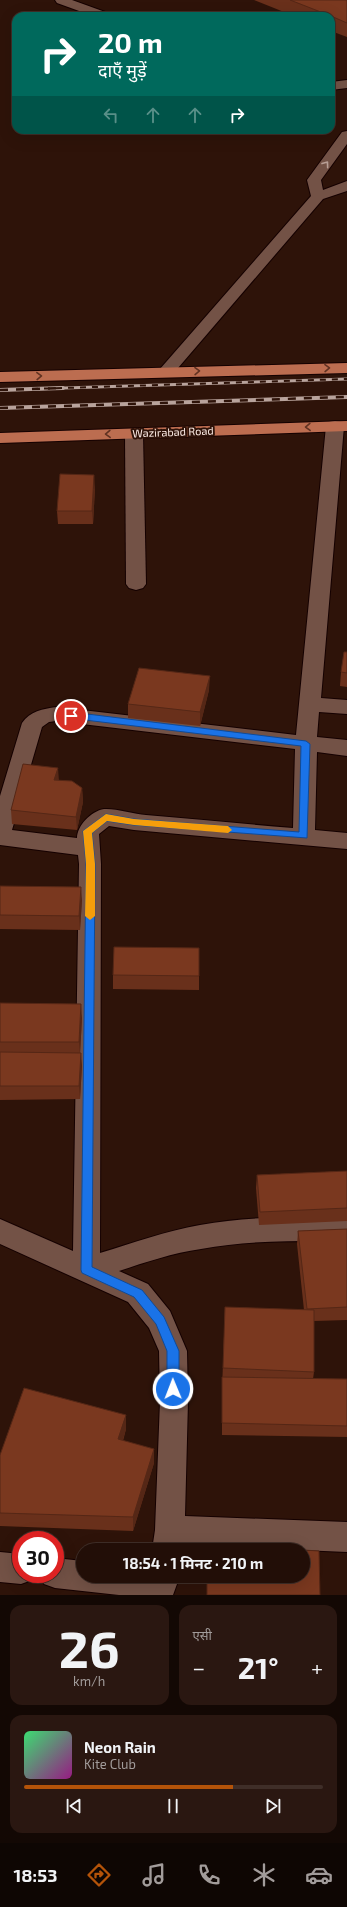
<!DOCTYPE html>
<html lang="hi">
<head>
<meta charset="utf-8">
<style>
  :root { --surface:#220e07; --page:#2a1711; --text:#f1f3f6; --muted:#a29c9b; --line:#3f2e28; --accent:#b45309 }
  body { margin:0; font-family:"Exo 2","Noto Sans Devanagari",sans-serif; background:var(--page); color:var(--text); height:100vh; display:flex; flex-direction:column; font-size:15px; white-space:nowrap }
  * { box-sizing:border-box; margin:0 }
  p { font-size:13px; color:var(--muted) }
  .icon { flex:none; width:22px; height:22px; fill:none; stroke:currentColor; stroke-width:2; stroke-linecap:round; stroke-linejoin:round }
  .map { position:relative; height:1595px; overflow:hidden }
  .sheet { display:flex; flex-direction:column; gap:10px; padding:10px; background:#130804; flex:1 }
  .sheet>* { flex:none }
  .banner { position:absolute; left:12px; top:12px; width:323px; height:122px; border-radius:12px; box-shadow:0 4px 16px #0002,0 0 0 1px var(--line); background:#00695c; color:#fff; overflow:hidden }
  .speed { position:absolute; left:12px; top:1531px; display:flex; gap:8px; font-size:20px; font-weight:700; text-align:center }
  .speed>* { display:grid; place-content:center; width:52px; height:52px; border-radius:50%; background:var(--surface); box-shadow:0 4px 16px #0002,0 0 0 1px var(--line); line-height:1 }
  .speed .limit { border:6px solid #d22; background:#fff; color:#111 }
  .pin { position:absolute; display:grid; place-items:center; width:34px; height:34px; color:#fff; margin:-17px; border:2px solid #fff; border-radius:50%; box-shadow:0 1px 4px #0007 }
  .me { position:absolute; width:44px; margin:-22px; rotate:359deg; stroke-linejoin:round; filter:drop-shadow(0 0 3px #0008) }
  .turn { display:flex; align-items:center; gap:14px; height:84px; padding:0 20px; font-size:18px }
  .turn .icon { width:52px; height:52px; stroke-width:2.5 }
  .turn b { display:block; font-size:28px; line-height:34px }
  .lanes { display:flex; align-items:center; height:38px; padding:0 20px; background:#0003; justify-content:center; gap:20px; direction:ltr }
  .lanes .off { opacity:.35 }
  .big { font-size:30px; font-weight:700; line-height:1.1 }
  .sheet .card { flex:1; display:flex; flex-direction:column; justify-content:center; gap:6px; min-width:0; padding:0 14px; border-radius:12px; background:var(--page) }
  .sheet .dial { align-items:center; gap:0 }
  .dial b { font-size:52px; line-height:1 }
  .song { display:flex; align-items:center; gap:12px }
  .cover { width:48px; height:48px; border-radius:6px; background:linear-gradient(135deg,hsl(140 70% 55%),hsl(310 70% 35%)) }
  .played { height:4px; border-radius:2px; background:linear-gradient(90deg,var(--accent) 70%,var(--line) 70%) }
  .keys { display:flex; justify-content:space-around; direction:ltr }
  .heat { display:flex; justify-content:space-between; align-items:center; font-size:22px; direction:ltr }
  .sheet .tiles { flex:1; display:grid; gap:10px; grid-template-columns:1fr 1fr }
  .card:last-child { grid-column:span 2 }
  .trip { position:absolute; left:76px; top:1543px; width:234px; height:40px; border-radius:20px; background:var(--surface); box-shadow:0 4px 16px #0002,0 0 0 1px var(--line); font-weight:700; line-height:40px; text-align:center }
  .menu { display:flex; height:64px; justify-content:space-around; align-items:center; background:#0e0603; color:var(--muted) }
  .menu .icon { width:28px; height:28px }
  .menu .on { color:var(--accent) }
  .menu b { font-size:18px; color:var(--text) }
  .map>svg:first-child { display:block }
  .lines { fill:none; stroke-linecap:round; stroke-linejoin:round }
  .service-casing { stroke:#150100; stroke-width:2 }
  .minor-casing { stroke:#150100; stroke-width:2 }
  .trunk-casing { stroke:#150100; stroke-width:2 }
  .service { fill:#735246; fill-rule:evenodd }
  .minor { fill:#735246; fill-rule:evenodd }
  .trunk { fill:#bc6d50; fill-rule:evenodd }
  .rail-far1-casing { stroke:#b8a39c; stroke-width:3 }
  .rail-casing { stroke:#b8a39c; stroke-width:4 }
  .rail-far1 { stroke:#2e1309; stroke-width:2; stroke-dasharray:6; stroke-linecap:butt }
  .rail { stroke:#2e1309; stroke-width:2.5; stroke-dasharray:8; stroke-linecap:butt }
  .wall { fill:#69301b }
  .shaded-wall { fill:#552716 }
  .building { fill:#7a381f; stroke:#552716 }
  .oneway { stroke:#b89f96 }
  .oneway2 { stroke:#603222 }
  .route { fill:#1a73e8; stroke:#114b97 }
  .slow { fill:#f59e0b }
  .labels { text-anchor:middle; stroke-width:4; stroke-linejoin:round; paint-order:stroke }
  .street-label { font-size:11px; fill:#fdece6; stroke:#2e1309 }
</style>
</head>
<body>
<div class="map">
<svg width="347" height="1595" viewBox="0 0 347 1595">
  <rect width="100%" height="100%" fill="#2e1309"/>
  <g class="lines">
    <g class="service-casing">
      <g id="service">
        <path d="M55 0H72L108 13 110 16H93L57 3Z"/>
        <path d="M347 80V88L331 90V82Z"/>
        <path d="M347 131V144L321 180 323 190 347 181V191L323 199 172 375 166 377 160 375 158 372 160 369 311 196 307 180 342 132Z"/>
      </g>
    </g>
    <g class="minor-casing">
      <g id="minor">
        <path d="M335 421 341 422 344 426 321 698 347 700V714L319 712 317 737 347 740V756L317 752 315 830 347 833V849L134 830 109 826 99 834 101 864 100 1253C133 1243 166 1231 200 1225 248 1216 298 1217 347 1217V1241C298 1241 249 1240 201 1249 173 1253 146 1262 119 1271L148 1284 170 1311 187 1351 188 1401 185 1516 347 1522V1552L183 1545 182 1550H152L155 1530 160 1401 159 1351 149 1328 128 1302 0 1244V1219L73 1251 79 864 78 855 0 845V796L22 723C30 711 43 709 56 707L296 735 326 426 329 422ZM56 721 295 749 293 828C244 824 195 819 146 815 134 814 115 808 104 809 91 811 77 826 77 838L12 830 42 727 49 722Z"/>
        <path d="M134 429 140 430 143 434 146 584 143 588 136 590 129 588 126 584 125 434 128 430Z"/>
        <path d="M0 1552 21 1554V1574H34L32 1580 21 1584 0 1582Z"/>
        <path d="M55 1558 83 1561V1576H174L177 1584 173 1595H119L55 1588 44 1584 40 1574H55Z"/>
      </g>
    </g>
    <g class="trunk-casing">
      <g id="trunk">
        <path d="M347 363V373L0 382V372Z"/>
        <path d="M347 421V431L0 443V433Z"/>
      </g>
    </g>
    <use href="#service" class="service"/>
    <use href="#minor" class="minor"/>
    <use href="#trunk" class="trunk"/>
    <g class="rail-far1-casing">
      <path id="rail-far1" d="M32 389 347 379"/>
    </g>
    <g class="rail-casing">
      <g id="rail">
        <path d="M0 390 63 388"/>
        <path d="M0 408 347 397"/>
      </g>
    </g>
    <use href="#rail-far1" class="rail-far1"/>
    <use href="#rail" class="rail"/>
  </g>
  <g class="wall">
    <path d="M254 0H347V37L331 31V16H294Z"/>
    <path d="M95 488 93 524H58L57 511Z"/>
    <path d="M347 652V687L340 686 341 672Z"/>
    <path d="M209 690 200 726 128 718V704Z"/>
    <path d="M58 768V780L82 788 83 802 77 830 12 824 11 810Z"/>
    <path d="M0 886 82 900 80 930 0 929Z"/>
    <path d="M199 948V990L113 989V975Z"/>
    <path d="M0 1003 82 1018 80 1053 82 1066 80 1099 0 1100Z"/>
    <path d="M347 1171V1221L259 1225 256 1188 257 1175Z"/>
    <path d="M347 1229V1320L314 1321V1372L313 1379H347V1437L222 1435V1390L225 1307 304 1310 297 1244 298 1231Z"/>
    <path d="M126 1429 123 1441 154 1449V1463L133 1531 0 1526V1455Z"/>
  </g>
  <g class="shaded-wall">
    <path d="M94 475 95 488 93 524 92 511Z"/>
    <path d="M210 676 209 690 200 726V712Z"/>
    <path d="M58 768 59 781 54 780Z"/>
    <path d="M82 788 83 802 77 830 76 817Z"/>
    <path d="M81 887 82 900 80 930 79 916Z"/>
    <path d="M81 1004 82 1018 80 1055 79 1042Z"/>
    <path d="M81 1053 82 1066 80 1099 79 1086Z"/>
    <path d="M126 1415V1429L119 1453 118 1439Z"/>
    <path d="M154 1449V1463L133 1531V1517Z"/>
  </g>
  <g class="building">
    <path d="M290 0H347V23L331 16Z"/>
    <path d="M60 474 94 475 92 511H57Z"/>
    <path d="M344 652H347V673L341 672Z"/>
    <path d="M139 668 210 676 200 712 128 704Z"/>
    <path d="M23 764 58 768 54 780 72 781 82 788 76 817 11 810Z"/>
    <path d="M0 886 81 887 79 916 0 915Z"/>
    <path d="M114 947 199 948V976L113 975Z"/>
    <path d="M0 1003 81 1004 79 1042H0Z"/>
    <path d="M0 1052 81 1053 79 1086H0Z"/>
    <path d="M347 1171V1208L260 1212 257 1175Z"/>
    <path d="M347 1229V1307L307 1309 298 1231Z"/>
    <path d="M225 1307 314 1310V1372L223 1368Z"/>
    <path d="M222 1377 347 1379V1426L222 1423Z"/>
    <path d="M24 1388 126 1415 118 1439 154 1449 133 1517 0 1513V1455Z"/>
    <path d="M208 1548 281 1550H208Z"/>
    <path d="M303 1550 319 1551 320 1595H207V1576H303Z"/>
  </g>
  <defs><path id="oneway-chevron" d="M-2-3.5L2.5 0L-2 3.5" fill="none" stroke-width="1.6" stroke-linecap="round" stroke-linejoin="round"/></defs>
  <use class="oneway" href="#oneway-chevron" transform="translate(326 164) rotate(-54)"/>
  <g class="oneway2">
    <use href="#oneway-chevron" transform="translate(327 368) rotate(-1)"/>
    <use href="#oneway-chevron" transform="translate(197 371) rotate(-1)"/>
    <use href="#oneway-chevron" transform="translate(39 376) rotate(-2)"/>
    <use href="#oneway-chevron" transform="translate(308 427) rotate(178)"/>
    <use href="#oneway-chevron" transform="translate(108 434) rotate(178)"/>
  </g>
  <path class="route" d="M71 712 306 741 310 744 307 838 134 825 107 821 92 833 95 864 92 1267 142 1290 164 1317 179 1351V1389L177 1393 173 1394 169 1393 167 1389V1351L156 1324 134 1297 82 1273 81 1270 86 864 83 831 106 814 134 819 299 832 301 746 68 718 67 716Z"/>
  <path class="slow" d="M106 814 134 819 228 826 232 830 228 833 134 825 107 821 92 833 95 864V916L90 920 85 916 86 864 83 831Z"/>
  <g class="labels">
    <g class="street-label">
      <text transform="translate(173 432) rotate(-2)" y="4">Wazirabad Road</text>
    </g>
  </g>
</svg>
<div class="speed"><div class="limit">30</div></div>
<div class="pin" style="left:71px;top:716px;background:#d93025"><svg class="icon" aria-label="arrive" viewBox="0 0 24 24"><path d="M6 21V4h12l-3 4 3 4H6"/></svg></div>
<svg class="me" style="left:173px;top:1389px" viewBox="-20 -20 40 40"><circle r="17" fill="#1a73e8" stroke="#fff" stroke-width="3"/><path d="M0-11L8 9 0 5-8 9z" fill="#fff"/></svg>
<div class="trip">18:54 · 1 मिनट · 210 m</div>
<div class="banner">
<div class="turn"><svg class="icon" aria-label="right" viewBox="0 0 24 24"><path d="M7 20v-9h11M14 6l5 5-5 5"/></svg><div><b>20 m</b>दाएँ मुड़ें</div></div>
<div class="lanes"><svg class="icon off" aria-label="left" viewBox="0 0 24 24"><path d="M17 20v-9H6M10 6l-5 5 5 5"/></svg><svg class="icon off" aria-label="ahead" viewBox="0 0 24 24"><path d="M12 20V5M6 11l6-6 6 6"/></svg><svg class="icon off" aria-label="ahead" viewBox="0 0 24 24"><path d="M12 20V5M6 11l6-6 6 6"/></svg><svg class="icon" aria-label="right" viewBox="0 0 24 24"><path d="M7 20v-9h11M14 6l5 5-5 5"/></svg></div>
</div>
</div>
<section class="sheet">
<div class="tiles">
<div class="card dial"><b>26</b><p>km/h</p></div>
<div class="card"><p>एसी</p>
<div class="heat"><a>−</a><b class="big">21°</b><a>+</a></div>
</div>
<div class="card">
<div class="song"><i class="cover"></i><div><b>Neon Rain</b><p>Kite Club</p></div></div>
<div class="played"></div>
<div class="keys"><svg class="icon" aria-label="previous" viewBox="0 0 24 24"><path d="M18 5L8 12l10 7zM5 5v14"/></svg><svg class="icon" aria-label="pause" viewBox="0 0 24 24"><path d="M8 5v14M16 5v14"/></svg><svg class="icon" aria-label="next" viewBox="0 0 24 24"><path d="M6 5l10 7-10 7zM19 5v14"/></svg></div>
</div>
</div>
</section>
<nav class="menu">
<b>18:53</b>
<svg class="icon on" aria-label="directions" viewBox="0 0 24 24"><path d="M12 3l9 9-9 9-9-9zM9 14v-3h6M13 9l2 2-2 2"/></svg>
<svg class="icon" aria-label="music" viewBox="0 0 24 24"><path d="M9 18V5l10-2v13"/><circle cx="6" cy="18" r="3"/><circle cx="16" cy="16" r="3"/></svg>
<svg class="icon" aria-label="phone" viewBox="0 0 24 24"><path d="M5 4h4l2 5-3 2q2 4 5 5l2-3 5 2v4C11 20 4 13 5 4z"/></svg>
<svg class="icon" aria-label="climate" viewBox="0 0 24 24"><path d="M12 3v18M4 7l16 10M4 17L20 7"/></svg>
<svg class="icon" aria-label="car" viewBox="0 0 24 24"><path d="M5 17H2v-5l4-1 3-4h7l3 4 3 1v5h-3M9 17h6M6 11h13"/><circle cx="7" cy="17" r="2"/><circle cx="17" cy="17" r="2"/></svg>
</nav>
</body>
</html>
